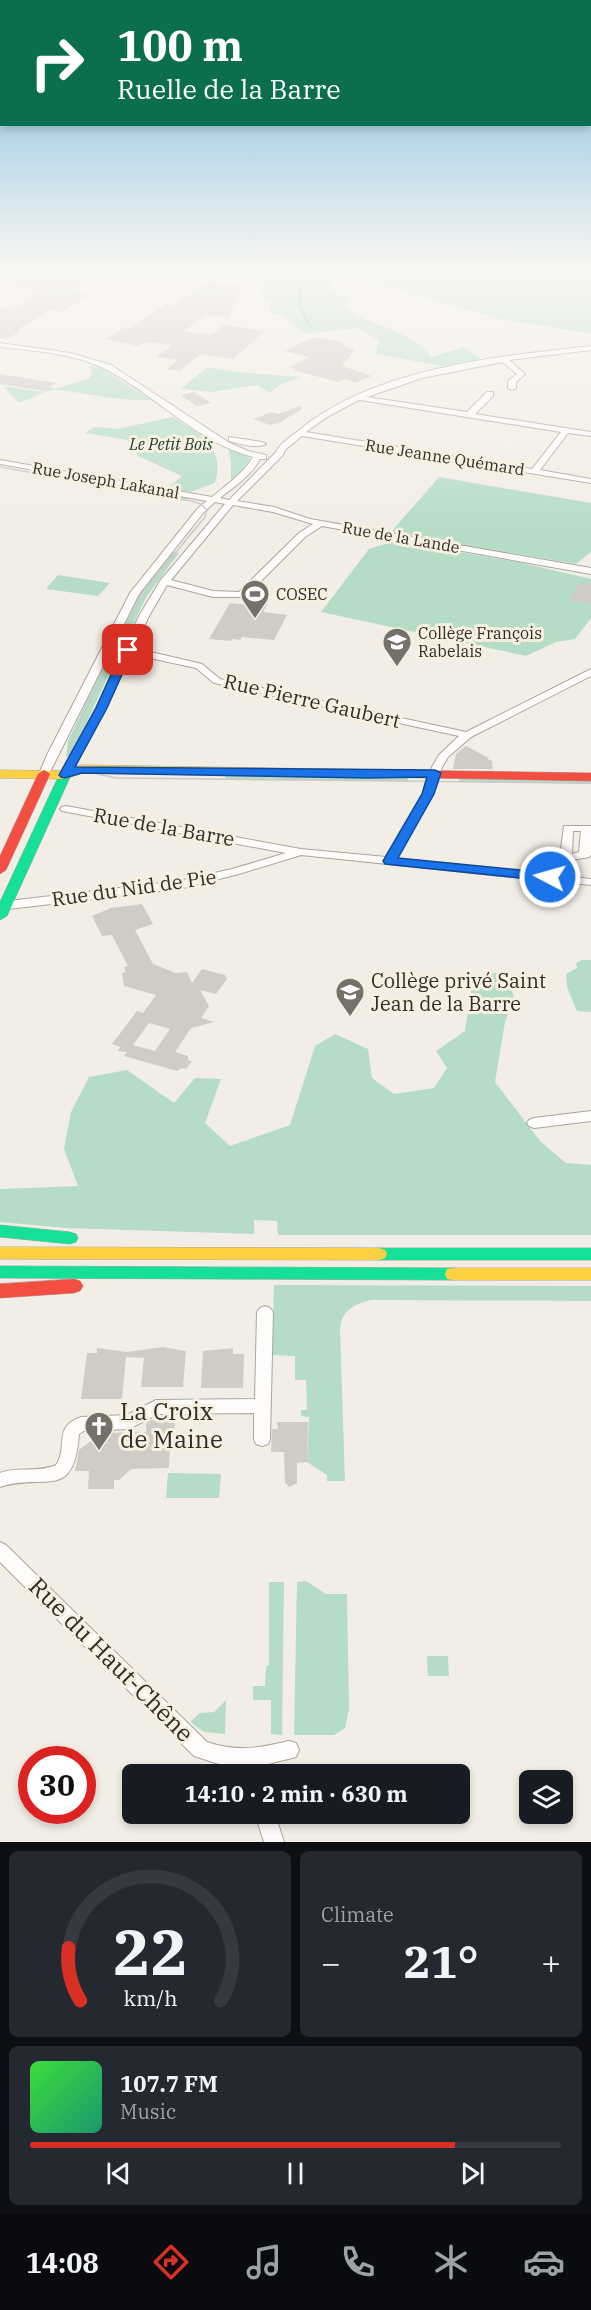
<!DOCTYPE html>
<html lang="en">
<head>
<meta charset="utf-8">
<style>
  :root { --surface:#171b24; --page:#242831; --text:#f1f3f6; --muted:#9ea1a6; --line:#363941; --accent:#d93025 }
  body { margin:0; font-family:"IBM Plex Serif",serif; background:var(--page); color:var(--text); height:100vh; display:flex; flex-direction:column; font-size:22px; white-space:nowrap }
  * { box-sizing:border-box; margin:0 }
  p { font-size:20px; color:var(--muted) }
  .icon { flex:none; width:33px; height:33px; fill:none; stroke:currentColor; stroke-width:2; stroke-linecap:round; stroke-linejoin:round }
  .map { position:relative; height:1842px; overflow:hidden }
  .sheet { display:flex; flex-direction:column; gap:9px; padding:9px; background:#0d0f14; flex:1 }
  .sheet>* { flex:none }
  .guide { position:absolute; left:0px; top:0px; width:591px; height:126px; box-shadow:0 3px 9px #0003; background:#0b6e4f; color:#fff; overflow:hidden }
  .controls { position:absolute; left:519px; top:1770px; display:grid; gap:12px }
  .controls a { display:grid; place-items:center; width:54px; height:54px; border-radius:9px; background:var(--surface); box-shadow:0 3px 9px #0003; font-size:30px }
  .speed { position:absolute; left:18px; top:1746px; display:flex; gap:12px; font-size:30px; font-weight:700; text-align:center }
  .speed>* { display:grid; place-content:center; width:78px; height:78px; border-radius:50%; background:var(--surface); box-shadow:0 3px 9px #0003; line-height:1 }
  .speed .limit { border:9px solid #d22; background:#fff; color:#111 }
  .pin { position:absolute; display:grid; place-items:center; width:51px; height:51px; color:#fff; margin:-26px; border-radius:12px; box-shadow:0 3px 9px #0006 }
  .me { position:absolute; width:66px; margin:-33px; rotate:276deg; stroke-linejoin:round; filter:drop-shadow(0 0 4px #0008) }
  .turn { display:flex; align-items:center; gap:21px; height:126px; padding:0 18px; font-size:27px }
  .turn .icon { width:78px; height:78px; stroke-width:2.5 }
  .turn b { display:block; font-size:42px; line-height:51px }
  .big { font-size:45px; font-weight:800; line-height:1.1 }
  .sheet .tile { flex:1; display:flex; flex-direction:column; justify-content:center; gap:9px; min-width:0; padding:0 21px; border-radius:9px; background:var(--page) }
  .sheet .dial { align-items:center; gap:0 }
  .dial svg { height:156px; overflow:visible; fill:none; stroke:var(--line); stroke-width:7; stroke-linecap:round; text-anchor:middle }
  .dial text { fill:var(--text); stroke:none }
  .song { display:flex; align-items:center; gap:18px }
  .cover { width:72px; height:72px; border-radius:9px; background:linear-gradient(135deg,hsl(120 70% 55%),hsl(160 70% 35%)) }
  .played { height:6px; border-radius:3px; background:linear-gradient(90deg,var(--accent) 80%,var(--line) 80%) }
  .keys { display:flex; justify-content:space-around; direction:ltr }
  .heat { display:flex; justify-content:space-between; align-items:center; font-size:33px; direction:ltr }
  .sheet .tiles { flex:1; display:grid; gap:9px; grid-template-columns:1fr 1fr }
  .tile:last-child { grid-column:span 2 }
  .trip { position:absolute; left:122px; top:1764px; width:348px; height:60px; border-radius:9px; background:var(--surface); box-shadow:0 3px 9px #0003; font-weight:800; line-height:60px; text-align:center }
  .menu { display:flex; height:96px; justify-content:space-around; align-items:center; background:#090b0e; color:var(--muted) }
  .menu .icon { width:42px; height:42px }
  .menu .selected { color:var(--accent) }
  .menu b { font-size:27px; color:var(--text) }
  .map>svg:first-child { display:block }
  .green { fill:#b5ddc6 }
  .water { fill:#65bcc4 }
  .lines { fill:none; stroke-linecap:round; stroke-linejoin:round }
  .stream { stroke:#65bcc4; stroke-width:2 }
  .building { fill:#cfccc5; fill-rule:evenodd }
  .street-casing { stroke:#a9a69f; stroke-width:2 }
  .fast-casing { stroke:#a9a69f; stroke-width:1 }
  .slow-casing { stroke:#a9a69f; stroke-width:1 }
  .jam-casing { stroke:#a9a69f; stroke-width:1 }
  .street { fill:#fdfcfb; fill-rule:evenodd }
  .fast { fill:#16e098; fill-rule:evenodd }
  .slow { fill:#ffcf43; fill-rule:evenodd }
  .jam { fill:#f24e42; fill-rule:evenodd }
  .tram { stroke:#c9c9c6; stroke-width:1.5 }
  .route { fill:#1a73e8; stroke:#114b97; stroke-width:1.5 }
  .labels { text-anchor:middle; stroke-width:6; stroke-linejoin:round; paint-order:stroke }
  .far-park-label { font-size:16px; font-style:italic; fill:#184030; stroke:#f7f0e0 }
  .far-street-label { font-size:16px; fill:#302d28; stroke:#f7f0e0 }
  .far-poi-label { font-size:16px; fill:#302d28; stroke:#f7f0e0; text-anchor:start }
  .street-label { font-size:20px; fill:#302d28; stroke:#f7f0e0 }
  .poi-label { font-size:20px; fill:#302d28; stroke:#f7f0e0; text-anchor:start }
  .near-poi-label { font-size:24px; fill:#302d28; stroke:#f7f0e0; text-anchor:start }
  .near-street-label { font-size:24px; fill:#302d28; stroke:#f7f0e0 }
</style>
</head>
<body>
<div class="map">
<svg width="591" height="1842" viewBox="0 0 591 1842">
  <rect width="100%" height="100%" fill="#f2eee5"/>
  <g class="green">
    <path d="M0 271H106L92 280 14 271 0 279Z"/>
    <path d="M246 271H477L591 280V334L500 319 343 274 334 279 332 290 349 300 345 307C371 328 412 329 431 357L464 347 480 359 442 366 376 354 379 340 357 328 304 334 284 316 270 313 272 299 260 297 264 280 246 277 253 272Z"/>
    <path d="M89 366 99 367 151 400C119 402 89 393 58 390 45 388 31 401 18 402L3 386 43 392 51 387 55 389 90 378 92 371Z"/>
    <path d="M207 367 237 372 300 377 280 385 270 393 258 385 211 392 181 389Z"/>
    <path d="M173 417C200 434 226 447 215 483L190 492 168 488 182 476 138 456 127 440 85 433 94 427 117 429Z"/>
    <path d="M228 447 246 454 251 461 231 481V462Z"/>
    <path d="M36 470 190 497 184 501 31 474Z"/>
    <path d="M439 477 591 503V552L576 564 391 532Z"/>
    <path d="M394 541 518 562 591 579V618L575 639 556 642 526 656 321 612 369 549Z"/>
    <path d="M172 552 179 553 147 596 115 660H107L140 594Z"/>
    <path d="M58 575 110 583 98 596 46 589Z"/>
    <path d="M105 662 114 663 71 756 66 757 68 741Z"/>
    <path d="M226 773 408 776V781L225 780Z"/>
    <path d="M459 777 591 779V784L459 782Z"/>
    <path d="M582 960H591V1012L577 1011 567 987 566 974 577 968 576 963Z"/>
    <path d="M507 971 514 998 505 1022 495 1082 540 1141 566 1163 591 1165V1235H278L277 1221 254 1220V1234L65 1228 0 1222V1189L78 1186 64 1149 71 1112 89 1077 127 1070 174 1103 195 1078 221 1079 205 1123 230 1146 290 1125 315 1046 335 1034 368 1049 372 1078 394 1094 434 1088 447 1068 436 1051 465 1031 473 977Z"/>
    <path d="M274 1285 591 1286V1301L372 1300C355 1303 341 1311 340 1329L345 1481H327V1475L307 1462 309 1417 301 1416V1410H307L306 1380H295V1356L272 1355Z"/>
    <path d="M168 1473 221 1474 219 1498H166Z"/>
    <path d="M306 1581 326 1594H347L349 1709 345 1728 334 1735H294L297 1582Z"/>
    <path d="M269 1582H284L282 1735 271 1734V1700H253V1686H265L266 1666 269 1665Z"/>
    <path d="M427 1656H448L449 1676H428Z"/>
    <path d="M226 1700 225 1734 204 1732 190 1722 200 1713 214 1712Z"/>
  </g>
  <path class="water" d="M477 271H591V280Z"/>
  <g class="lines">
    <path class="stream" d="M310 326 300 307V283L315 271"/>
  </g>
  <g class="building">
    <path d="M29 274 86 280 72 291 90 294 62 312 49 310 17 330 21 331 7 339 0 338V308L11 310 41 291 9 286Z"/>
    <path d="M209 281 241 287 229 318 206 315 184 331 211 335 224 325 265 331 233 359 201 354 179 371 167 369 178 360 156 357 172 345 145 342 138 346 107 339 125 327 131 328 166 304 174 305Z"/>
    <path d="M313 337 340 342 347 348 355 349 342 366 372 376 355 383 345 379 338 382 293 370 296 369 289 367 309 357 285 351Z"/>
    <path d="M0 374 56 383 44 391 0 384Z"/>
    <path d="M194 392 211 403 197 406 180 395Z"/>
    <path d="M300 406 302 409 279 423 270 425 253 419 272 412 278 414Z"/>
    <path d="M580 582 591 584V604L568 601Z"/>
    <path d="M251 601 268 603 263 612 287 615 274 640 242 637 240 640 232 639 231 641 209 639 230 603 250 605Z"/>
    <path d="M466 746 489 758 487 759 492 761 493 769H453L456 754Z"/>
    <path d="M142 904 153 924 135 930 153 964 176 973 187 972 192 983 202 969 225 975 227 979 216 994 200 990 209 1006 201 1018 214 1022 191 1028 175 1052 188 1056V1060L192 1061 186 1069 182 1068 177 1071 124 1056 127 1052 117 1051 121 1047 112 1044 137 1011 143 1013 156 995 124 986 122 973 126 972 124 967 128 966 112 935 102 936 92 916 111 908ZM149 1023 170 1029 155 1051 133 1045Z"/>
    <path d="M163 1347 186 1351 183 1387H141L144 1358 126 1357 122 1399H81L87 1353H97V1348L127 1352Z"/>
    <path d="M233 1348V1354H244L243 1388H201L203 1351Z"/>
    <path d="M151 1420H175L174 1444H170L169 1468 131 1469 119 1480H114V1489H88L89 1471H75L79 1450 101 1433 146 1432V1423Z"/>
    <path d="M277 1422H308L307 1462 297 1463V1483L290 1487 285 1483 284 1452H271L272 1429H278Z"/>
  </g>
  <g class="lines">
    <g class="street-casing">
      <g id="street">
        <path d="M0 343 70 353 111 365 228 442 248 451 266 455V459H260C252 475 234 487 220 498L229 500 276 452C279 444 292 436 298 431 375 367 496 357 591 346V350L509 360 525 374 516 382V388L512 390 508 388V381L517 374 502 362 422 378 367 397 467 412 487 392H493V396L475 414 591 432V436L568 433 540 470 591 479V483L302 436 285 450 283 455 237 501 274 507 310 519 591 568V574L322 526 305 537 245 597H213L167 585 149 616 134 648 202 664 220 679 466 732 591 669V676L471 737 448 757 442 767 433 794 397 859 545 874 548 857 561 849 564 826H591V855L589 857 572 860 559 859 556 875 591 879V885L301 855 239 874 179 889 0 910V902L179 881 232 869 286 853 62 811 60 809 62 807 66 806 301 849 386 857 423 794 432 767 439 755 459 736 214 683 196 668 131 654 106 708 70 775 69 777H61L60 775 96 708 139 616 160 581 225 504 215 502 204 512 139 594 49 774 44 777 40 776 39 774 47 755 130 593 198 508 207 501 0 464V460L212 497C226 485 244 473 253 457 198 443 157 396 107 370 75 353 35 351 0 347ZM359 400H360L561 432 532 469 306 432 327 417ZM233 505 273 512 313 524 299 533 239 592 213 591 171 580ZM573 831H581L579 852 572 854Z"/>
        <path d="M229 437 262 442 266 444C255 449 241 444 229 441Z"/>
        <path d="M591 1111V1121L534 1128 529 1126 527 1123 529 1120 534 1118Z"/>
        <path d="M265 1306 270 1308 273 1312 270 1439 268 1444 262 1446 256 1444 254 1439V1413L158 1414 129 1429 84 1431 79 1434C74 1503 44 1472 0 1487V1473C18 1466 39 1473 56 1465 69 1446 52 1427 81 1417L127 1415 156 1400 255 1399 257 1312 260 1308Z"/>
        <path d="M0 1542 6 1545 207 1742C236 1752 260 1748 289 1741L296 1743 299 1750 296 1757 260 1766 263 1774H243L242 1768 225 1766 194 1756 0 1562Z"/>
        <path d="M255 1814H275L284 1842H264Z"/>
      </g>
    </g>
    <g class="fast-casing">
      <g id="fast">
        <path d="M65 771 71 775 7 916 0 920V902L59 775Z"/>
        <path d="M0 1225 70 1232 76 1234 78 1238 76 1242 70 1244 0 1237Z"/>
        <path d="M379 1248H591V1260H379L373 1258 371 1254 373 1250Z"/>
        <path d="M0 1266 453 1268 459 1269 461 1274 459 1279 453 1280 0 1278Z"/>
      </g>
    </g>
    <g class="slow-casing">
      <g id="slow">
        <path d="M81 765 327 769 333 773 327 777 82 773 65 779 0 778V770L64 771Z"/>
        <path d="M0 1247 379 1248 385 1250 387 1254 385 1258 379 1260 0 1259Z"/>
        <path d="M453 1268H591V1280H453L447 1279 445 1274 447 1269Z"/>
      </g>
    </g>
    <g class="jam-casing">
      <g id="jam">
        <path d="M327 769 591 773V781L323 776 321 773 323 770Z"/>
        <path d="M44 770 50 774 6 870 0 874V856L38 774Z"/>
        <path d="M74 1279 80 1281 83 1286 80 1291 74 1293 0 1298V1284Z"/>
      </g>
    </g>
    <use href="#street" class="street"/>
    <use href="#fast" class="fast"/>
    <use href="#slow" class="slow"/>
    <use href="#jam" class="jam"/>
    <path class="tram" d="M0 467 192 501 201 504 207 510 205 517 143 592 70 743 69 757 84 771 116 778 591 783"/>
  </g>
  <linearGradient id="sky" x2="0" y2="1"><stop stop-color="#73b7da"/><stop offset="0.51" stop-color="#f9f7f3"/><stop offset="1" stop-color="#f9f7f3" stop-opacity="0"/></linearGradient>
  <rect width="591" height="529" fill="url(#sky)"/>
  <path class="route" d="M128 647 133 650 107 708 75 767 435 770 441 773 434 794 398 858 550 873 557 877 550 881 385 864 383 861 422 794 427 777 368 778 82 773 65 778 61 777 59 775 96 708 122 650Z"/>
  <defs>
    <g id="stadium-pin" transform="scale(1.5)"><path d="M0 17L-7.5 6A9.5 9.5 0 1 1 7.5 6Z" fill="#74716a" stroke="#f7f0e0"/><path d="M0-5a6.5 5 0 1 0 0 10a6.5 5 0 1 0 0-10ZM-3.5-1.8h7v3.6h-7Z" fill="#fff"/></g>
    <g id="school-pin" transform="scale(1.5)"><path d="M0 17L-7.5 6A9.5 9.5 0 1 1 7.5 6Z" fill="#74716a" stroke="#f7f0e0"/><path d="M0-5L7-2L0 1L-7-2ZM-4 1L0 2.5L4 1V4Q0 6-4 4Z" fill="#fff"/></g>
    <g id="church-pin" transform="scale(1.5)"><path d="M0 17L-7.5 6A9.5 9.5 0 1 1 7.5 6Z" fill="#74716a" stroke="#f7f0e0"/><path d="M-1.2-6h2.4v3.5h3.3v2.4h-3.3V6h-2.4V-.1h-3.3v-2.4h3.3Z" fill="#fff"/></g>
  </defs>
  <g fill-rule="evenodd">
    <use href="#stadium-pin" x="255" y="594"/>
    <use href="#school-pin" x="397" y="642"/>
    <use href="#school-pin" x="350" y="992"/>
    <use href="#church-pin" x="99" y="1426"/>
  </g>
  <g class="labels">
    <g class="far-park-label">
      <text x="171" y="450">Le Petit Bois</text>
    </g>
    <g class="far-street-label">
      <text transform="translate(445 457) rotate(9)" y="6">Rue Jeanne Quémard</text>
      <text transform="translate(106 480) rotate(10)" y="6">Rue Joseph Lakanal</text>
      <text transform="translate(401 537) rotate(10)" y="6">Rue de la Lande</text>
    </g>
    <g class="far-poi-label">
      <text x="276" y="600">COSEC</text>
      <text x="418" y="639">Collège François<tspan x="418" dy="18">Rabelais</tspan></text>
    </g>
    <g class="street-label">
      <text transform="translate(312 701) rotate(13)" y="7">Rue Pierre Gaubert</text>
      <text transform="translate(164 827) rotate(10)" y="7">Rue de la Barre</text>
      <text transform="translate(134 888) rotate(-8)" y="7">Rue du Nid de Pie</text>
    </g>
    <g class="poi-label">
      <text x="371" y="988">Collège privé Saint<tspan x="371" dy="23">Jean de la Barre</tspan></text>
    </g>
    <g class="near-poi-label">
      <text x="120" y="1420">La Croix<tspan x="120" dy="28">de Maine</tspan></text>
    </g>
    <g class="near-street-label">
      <text transform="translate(111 1660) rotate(45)" y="8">Rue du Haut-Chêne</text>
    </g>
  </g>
</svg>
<div class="controls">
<a><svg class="icon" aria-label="layers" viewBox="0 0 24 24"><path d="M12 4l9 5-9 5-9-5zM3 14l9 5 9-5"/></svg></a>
</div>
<div class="speed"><div class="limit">30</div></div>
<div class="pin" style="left:128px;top:650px;background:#d93025"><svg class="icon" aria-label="arrive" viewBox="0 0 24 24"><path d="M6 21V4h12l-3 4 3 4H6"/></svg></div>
<svg class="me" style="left:550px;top:877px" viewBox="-20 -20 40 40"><circle r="17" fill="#1a73e8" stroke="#fff" stroke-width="3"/><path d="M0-11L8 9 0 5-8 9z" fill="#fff"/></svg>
<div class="trip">14:10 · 2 min · 630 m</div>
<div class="guide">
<div class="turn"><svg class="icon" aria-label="right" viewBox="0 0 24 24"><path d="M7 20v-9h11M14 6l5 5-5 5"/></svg><div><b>100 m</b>Ruelle de la Barre</div></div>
</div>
</div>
<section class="sheet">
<div class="tiles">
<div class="tile dial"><svg viewBox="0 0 100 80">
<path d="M14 69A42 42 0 1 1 86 69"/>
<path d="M14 69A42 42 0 0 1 8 42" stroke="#d93025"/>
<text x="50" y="56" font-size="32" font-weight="700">22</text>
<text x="50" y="72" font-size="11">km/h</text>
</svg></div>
<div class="tile"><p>Climate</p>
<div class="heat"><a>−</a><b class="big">21°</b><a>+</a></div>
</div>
<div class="tile">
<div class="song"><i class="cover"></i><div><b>107.7 FM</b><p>Music</p></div></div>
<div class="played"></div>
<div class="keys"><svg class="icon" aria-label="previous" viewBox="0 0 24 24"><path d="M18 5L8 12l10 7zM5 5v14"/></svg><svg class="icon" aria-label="pause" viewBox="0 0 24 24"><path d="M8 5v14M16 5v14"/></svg><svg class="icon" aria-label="next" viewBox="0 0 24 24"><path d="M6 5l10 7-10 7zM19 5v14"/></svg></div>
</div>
</div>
</section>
<nav class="menu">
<b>14:08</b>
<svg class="icon selected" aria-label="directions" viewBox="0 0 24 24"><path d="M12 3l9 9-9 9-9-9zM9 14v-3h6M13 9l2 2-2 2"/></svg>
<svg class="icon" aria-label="music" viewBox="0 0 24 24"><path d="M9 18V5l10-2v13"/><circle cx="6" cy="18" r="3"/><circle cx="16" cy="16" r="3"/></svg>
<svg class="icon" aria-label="phone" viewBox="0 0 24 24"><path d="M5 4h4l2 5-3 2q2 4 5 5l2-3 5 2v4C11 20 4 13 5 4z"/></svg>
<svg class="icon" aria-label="climate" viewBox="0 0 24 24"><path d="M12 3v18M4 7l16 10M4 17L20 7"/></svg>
<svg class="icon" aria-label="car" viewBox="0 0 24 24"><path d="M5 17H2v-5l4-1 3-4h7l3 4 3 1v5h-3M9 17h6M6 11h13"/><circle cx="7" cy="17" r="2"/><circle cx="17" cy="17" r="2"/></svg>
</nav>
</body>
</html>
